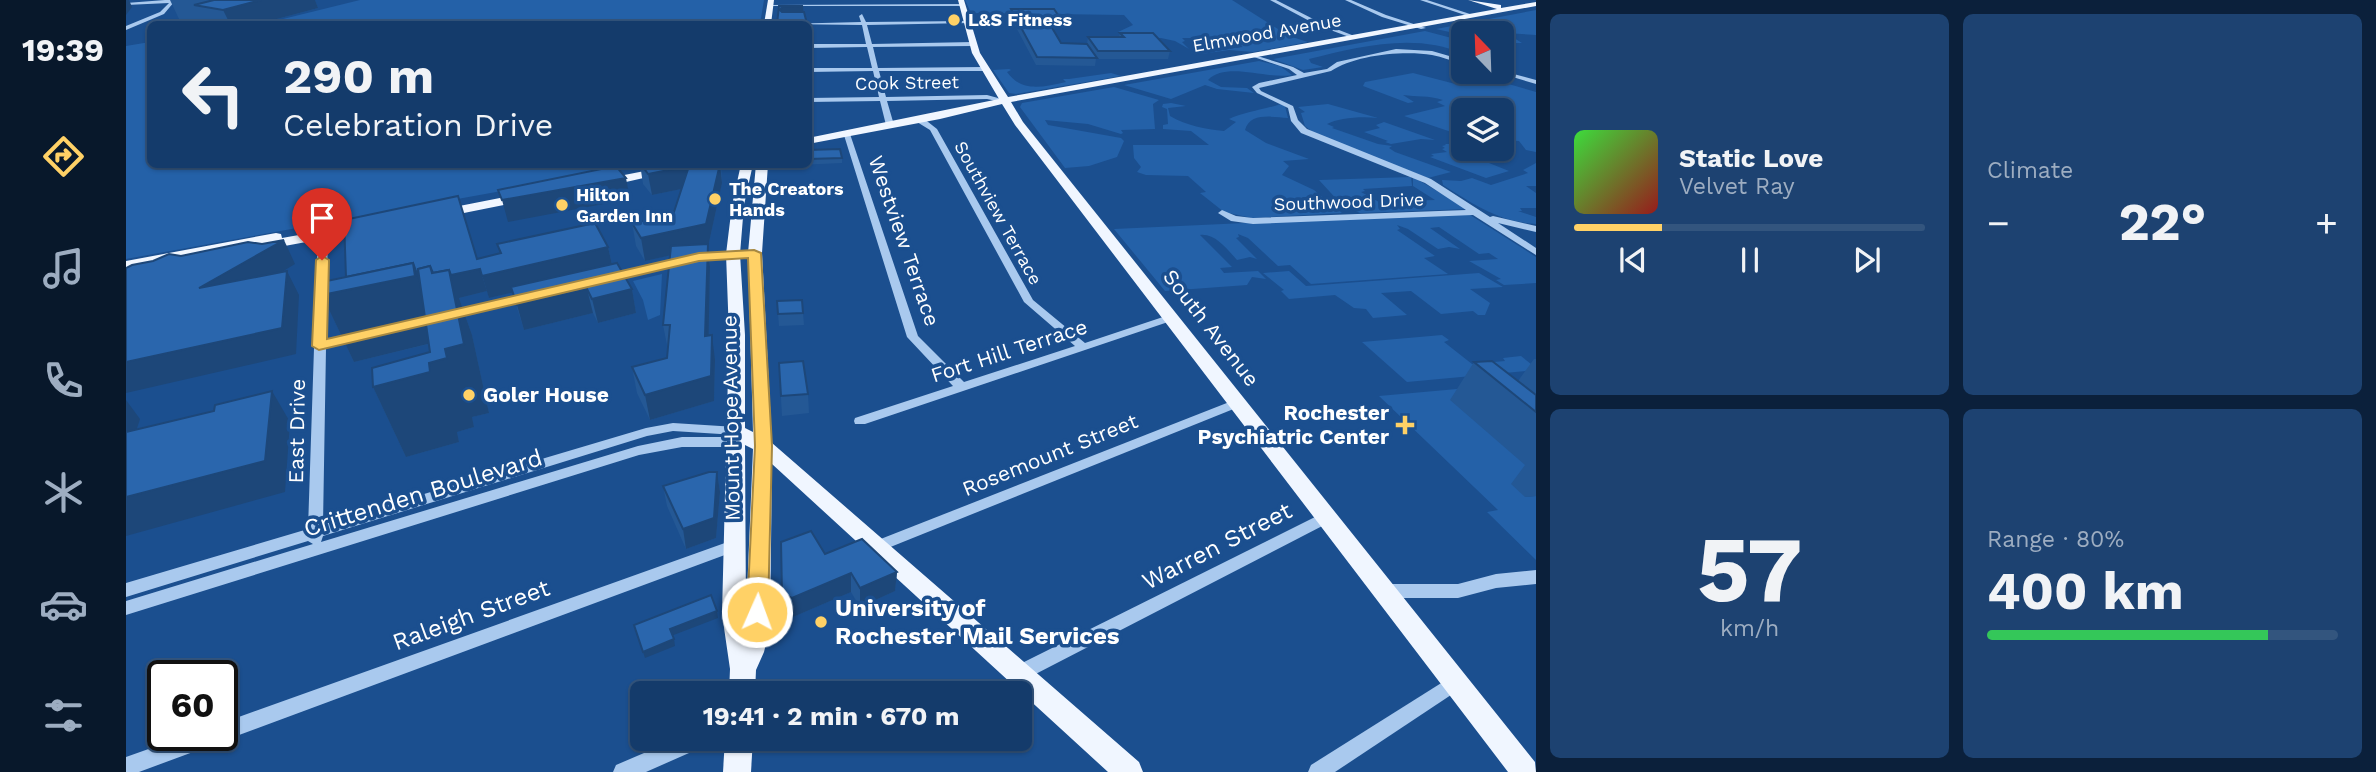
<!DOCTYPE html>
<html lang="en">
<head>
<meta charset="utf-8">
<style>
  :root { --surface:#143b6b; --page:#1d4271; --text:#f1f3f6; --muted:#9dadc1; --line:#33557e; --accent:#ffd166 }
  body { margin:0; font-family:"Work Sans",sans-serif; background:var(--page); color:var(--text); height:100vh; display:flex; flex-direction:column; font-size:26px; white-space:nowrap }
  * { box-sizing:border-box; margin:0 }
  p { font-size:23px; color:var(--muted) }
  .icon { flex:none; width:38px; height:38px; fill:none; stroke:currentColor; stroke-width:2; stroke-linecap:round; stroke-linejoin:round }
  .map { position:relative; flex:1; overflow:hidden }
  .drawer { display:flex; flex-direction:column; gap:14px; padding:14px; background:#0b203b; width:840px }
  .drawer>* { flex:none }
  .guide { position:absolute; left:21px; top:21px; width:665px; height:147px; border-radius:10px; box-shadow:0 2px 5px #0004,0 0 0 2px var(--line); background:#143b6b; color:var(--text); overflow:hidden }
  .needle { width:46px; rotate:337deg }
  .buttons { position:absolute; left:1325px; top:21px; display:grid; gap:14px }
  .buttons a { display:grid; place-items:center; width:63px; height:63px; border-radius:10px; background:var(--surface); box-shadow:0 2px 5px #0004,0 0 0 2px var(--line); font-size:35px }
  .speed { position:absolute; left:21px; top:660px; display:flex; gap:14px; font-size:35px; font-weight:700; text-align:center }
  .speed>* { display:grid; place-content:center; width:91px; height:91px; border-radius:50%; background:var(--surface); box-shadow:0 2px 5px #0004,0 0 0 2px var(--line); line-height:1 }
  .speed .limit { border:4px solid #111; border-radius:10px; background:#fff; color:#111 }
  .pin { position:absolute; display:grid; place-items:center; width:60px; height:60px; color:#fff; margin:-72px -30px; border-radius:50% 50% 50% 0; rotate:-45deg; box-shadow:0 0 7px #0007 }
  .pin .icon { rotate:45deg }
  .me { position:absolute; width:77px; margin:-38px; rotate:2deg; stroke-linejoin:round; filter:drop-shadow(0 0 5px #0008) }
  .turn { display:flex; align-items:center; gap:24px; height:147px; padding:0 21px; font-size:32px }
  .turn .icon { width:91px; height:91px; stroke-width:2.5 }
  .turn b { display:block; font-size:49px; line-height:60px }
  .big { font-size:52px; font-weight:700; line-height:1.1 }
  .drawer .tile { flex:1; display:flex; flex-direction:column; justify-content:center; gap:10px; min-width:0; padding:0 24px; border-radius:10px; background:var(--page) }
  .drawer .dial { align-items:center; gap:0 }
  .dial b { font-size:91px; line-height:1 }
  .song { display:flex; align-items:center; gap:21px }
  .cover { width:84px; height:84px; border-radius:10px; background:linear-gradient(135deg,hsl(120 70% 55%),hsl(0 70% 35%)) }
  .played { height:7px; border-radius:4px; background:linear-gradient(90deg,var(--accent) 25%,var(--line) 25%) }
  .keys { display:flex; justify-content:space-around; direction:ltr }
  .heat { display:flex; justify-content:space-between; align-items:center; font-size:38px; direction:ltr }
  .charge { height:10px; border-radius:5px; background:linear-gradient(90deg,#34c759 80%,var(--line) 0) }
  .drawer .tiles { flex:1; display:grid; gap:14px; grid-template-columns:repeat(2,1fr) }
  .trip { position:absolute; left:504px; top:681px; width:402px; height:70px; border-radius:10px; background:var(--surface); box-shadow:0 2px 5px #0004,0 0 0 2px var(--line); font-weight:700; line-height:70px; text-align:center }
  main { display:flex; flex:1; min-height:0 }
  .tabs { display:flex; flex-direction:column; width:126px; justify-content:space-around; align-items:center; background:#08182b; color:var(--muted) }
  .tabs .icon { width:49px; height:49px }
  .tabs .current { color:var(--accent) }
  .tabs b { font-size:32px; color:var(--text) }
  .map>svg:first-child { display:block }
  .green { fill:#2461a8 }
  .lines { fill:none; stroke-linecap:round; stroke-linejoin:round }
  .minor { fill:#a9c9ee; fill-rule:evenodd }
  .major { fill:#f0f6ff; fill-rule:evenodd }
  .wall { fill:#245895 }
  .shaded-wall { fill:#1d4779 }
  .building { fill:#2a66ad; stroke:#1d4779; stroke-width:2 }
  .route { fill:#ffd166; stroke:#a68842; stroke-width:2 }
  .poi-dot { fill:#ffd166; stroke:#1b4f8f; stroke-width:2.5 }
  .labels { text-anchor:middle; stroke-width:7; stroke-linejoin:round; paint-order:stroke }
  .far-poi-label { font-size:18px; font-weight:bold; fill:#fff; stroke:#1b4f8f; text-anchor:start }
  .far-street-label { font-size:18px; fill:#fff; stroke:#1b4f8f }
  .street-label { font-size:21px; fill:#fff; stroke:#1b4f8f }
  .poi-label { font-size:21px; font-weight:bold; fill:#fff; stroke:#1b4f8f; text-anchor:start }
  .near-street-label { font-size:24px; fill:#fff; stroke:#1b4f8f }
  .near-poi-label { font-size:24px; font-weight:bold; fill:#fff; stroke:#1b4f8f; text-anchor:start }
</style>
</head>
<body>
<main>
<nav class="tabs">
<b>19:39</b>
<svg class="icon current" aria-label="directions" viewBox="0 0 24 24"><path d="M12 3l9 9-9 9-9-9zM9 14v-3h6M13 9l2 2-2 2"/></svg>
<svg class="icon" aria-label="music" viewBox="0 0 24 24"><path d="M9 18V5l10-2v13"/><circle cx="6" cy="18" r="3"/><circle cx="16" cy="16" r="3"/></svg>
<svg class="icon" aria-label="phone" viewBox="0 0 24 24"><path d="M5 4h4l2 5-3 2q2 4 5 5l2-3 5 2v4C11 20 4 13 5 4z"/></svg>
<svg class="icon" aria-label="climate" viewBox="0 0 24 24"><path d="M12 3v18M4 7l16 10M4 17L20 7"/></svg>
<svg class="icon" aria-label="car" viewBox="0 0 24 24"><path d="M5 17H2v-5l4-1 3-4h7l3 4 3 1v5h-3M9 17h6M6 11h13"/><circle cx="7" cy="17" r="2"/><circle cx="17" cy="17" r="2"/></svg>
<svg class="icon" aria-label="filters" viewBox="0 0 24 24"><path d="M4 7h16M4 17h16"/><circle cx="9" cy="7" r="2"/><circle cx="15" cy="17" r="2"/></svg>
</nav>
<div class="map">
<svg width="1410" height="772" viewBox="0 0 1410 772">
  <rect width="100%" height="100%" fill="#1b4f8f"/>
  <g class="green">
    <path d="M234 0H638L634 24H147L157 19Z"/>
    <path d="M839 0H1106L1163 36 1182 42 1127 52 1103 50 1075 54 1065 52 1117 47 1103 38H1056L1059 41 1056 42 1063 49 1049 41 1035 38 1004 37 1003 33 992 32 1007 25 998 15 845 13Z"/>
    <path d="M1410 10V35L1380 33 1396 43H1376V33L1337 35 1310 29Z"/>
    <path d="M1299 31 1337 41V54C1290 32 1231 47 1183 59L1185 63 1197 67 1177 70 1147 59Z"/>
    <path d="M24 42V164L519 165 0 259V46Z"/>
    <path d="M1133 61 1154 66 1166 75C1141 80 1101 61 1082 80L1095 87 1121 88 1128 93 1091 89 1079 85 1045 99 998 85Z"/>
    <path d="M883 69 885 70 881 72C896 93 917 87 940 82L937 79H943L985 73 995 76 890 94 883 93 867 70Z"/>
    <path d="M1287 73 1337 86 1350 83 1336 78 1352 80 1351 78 1358 77 1410 92V152L1400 150 1393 141 1376 140V110H1337V136L1278 116 1319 106 1311 102 1317 100C1302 95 1291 97 1277 95L1288 102 1282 103 1237 86 1239 82Z"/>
    <path d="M988 87 1033 100 1027 104 1029 129 995 130 997 133 995 134 962 124 919 120 922 125 995 138 998 141 991 157 963 166 939 168 894 107 896 103Z"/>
    <path d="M1045 103 1060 106 1042 108 1044 116C1061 126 1079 129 1098 131L1110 122 1103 119C1119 112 1136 110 1155 104L1159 106 1162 118C1147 117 1124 112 1119 130L1140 143 1183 159 1157 161 1163 166 1156 175 1188 190 1216 213 1126 218 1098 212 1074 193 1080 192 1062 176 1020 175 1011 172 1015 167 1008 158 1007 145H1083L1065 131 1037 129V125L1042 124 1041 109 1036 107 1037 104Z"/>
    <path d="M1202 104 1252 118C1234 116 1212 118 1201 124L1208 127 1206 128 1252 144 1266 146 1263 148 1269 152 1325 172 1302 178 1189 134 1179 126 1175 113 1179 112 1172 107Z"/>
    <path d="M1258 122 1309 140 1295 139 1265 144 1259 142 1262 141 1238 132 1254 128 1250 125Z"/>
    <path d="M1319 144H1328L1337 149 1333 151 1383 171 1360 178 1304 157 1308 156 1305 154 1321 152 1316 149 1319 148 1316 146 1320 145Z"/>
    <path d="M1410 163V186H1400L1410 193V208H1394L1396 211H1392L1410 217V224C1373 222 1347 204 1317 185L1316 180 1335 181 1346 178 1365 185 1402 173 1397 170Z"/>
    <path d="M1285 177 1286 186 1237 189 1239 191 1235 192 1253 202 1309 200 1287 186V177L1342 209 1234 213 1215 204 1193 180Z"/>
    <path d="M1341 213 1410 257V283L1378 285 1370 280 1375 279 1343 261 1372 259 1363 253 1353 254 1313 227 1304 228 1334 249 1323 247 1312 249 1282 229 1271 225 1274 229 1271 230 1309 256 1298 258 1322 274 1185 284 1164 265 1152 266 1122 238 1112 234 1113 237 1110 238 1131 259 1124 257 1111 260C1101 249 1089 233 1074 235L1106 267 1094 268 1098 273 1132 271 1140 279 1126 277 1121 285 1039 291 988 229Z"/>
    <path d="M1163 271 1180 286 1353 273 1377 287 1344 289 1364 303 1359 315H1352L1347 311 1315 314 1285 291 1255 293 1281 315 1247 318 1240 309 1228 308 1209 295 1163 299 1155 291 1158 290 1137 273Z"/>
    <path d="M536 274 534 315 522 320 517 300 507 281Z"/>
    <path d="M1316 335 1323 340 1318 342 1346 364 1379 361 1377 358 1395 356 1410 368V370L1281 382 1236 342Z"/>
    <path d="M1331 389 1410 475 1399 497 1410 496V560L1361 512 1372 510 1253 396Z"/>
  </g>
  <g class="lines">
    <g class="minor">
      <path d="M39 0H63L48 2 38 14 0 30V26L34 12 43 3 0 5V3Z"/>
      <path d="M1144 0H1150L1195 23 1231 37 1226 38 1191 25Z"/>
      <path d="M1219 0H1225L1260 15 1300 28 1295 29 1256 17Z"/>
      <path d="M1294 0H1301L1347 15 1342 16Z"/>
      <path d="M838 4 836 6H641L643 5Z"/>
      <path d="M736 14 740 22 841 21 844 23 741 25 746 44 847 42 850 44 847 46 747 47 752 68 858 67 861 69 858 71H753L760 97 861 95 883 101 880 103 861 99 761 101 768 125 764 127 760 125 754 101 682 102V98L753 97 747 71 682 72V68H746L741 47 682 48V44H740L736 25 657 24 735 22 733 16Z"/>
      <path d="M1270 49 1306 51 1337 60V64C1327 61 1316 57 1306 55 1278 50 1228 55 1205 71L1133 88 1135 91 1167 106 1172 120 1181 129 1305 179 1364 217 1367 216 1410 226V232L1372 223 1410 248V255L1347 215 1127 224 1105 221 1092 213 1096 210 1110 216 1127 218 1340 210 1299 183 1175 133 1165 121 1162 108 1131 93 1126 87 1133 83 1171 75 1163 69 1125 56V54L1167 67 1178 73 1201 69 1211 62Z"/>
      <path d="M1376 71 1410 80V84L1370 72Z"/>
      <path d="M791 118H797L811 129 907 300 959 343 1040 316H1048L1049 318 1048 320 739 424H729L728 421 729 418 827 386 781 337 717 132 724 134 792 336 838 382 949 346 898 302 804 130 791 122Z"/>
      <path d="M197 225 202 228 200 341 234 333 240 336 238 338 200 348 197 524 520 428 547 423 610 427 617 431 610 435 547 431 521 436 197 536 195 542 512 446 556 437H610L615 439 617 442 615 445 610 447H556L513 455 0 615V601L187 544 182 541 0 597V583L182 529 192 228Z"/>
      <path d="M629 250 634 253 632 255 573 260 483 281 478 278 479 276 573 254Z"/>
      <path d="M404 294 408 295 409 297 408 299 323 319 318 316 319 314Z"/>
      <path d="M1111 399 1117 403 1115 406 757 550 752 552 747 550 744 546 747 542Z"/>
      <path d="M1199 512 1204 514 1206 518 1204 522 898 680 892 682 886 680 883 674 886 668Z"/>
      <path d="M610 539 615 541 618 545 615 549 13 772H0V757L62 735H96V723Z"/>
      <path d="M1410 570V584L1370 588 1332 598H1258L1252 596 1250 591 1252 586 1258 584H1332L1370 574Z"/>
      <path d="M1328 675 1334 677 1337 683 1334 689 1209 772H1182L1185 765Z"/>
      <path d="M553 738H594L592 745 563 753 520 772H487L490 765Z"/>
    </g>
    <g class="major">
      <path d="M642 0H648L645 24H638Z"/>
      <path d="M832 0H838L854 53 882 97 1371 9 1342 0 1375 5V8L1410 2V6L885 102 897 122 1409 762 1410 772H1382L889 125 876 104 814 119 682 144V138L873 99 846 53Z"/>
      <path d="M554 164H579L478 187 472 183 478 179Z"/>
      <path d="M615 164H627L618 205 614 254 619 335V428L627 432 622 253 630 164H642L636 253 646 443 1013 762 1017 772H982L646 464 644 627 638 652 630 670 629 693H603L604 669 596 614 603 335 600 254 606 205ZM619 445 627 449 620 617V614Z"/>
      <path d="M399 193 405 197 403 200 313 218 307 214 313 210Z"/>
      <path d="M240 223 245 224V230L137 250 132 249 131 245 0 269V261L150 233 155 234 156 238Z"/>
      <path d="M599 738H627L625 772H597Z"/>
    </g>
  </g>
  <g class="wall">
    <path d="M44 0H189L192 8 132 24H77L75 19H53Z"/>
    <path d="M885 9 936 21 935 29H927L935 43 961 44 962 37H993L994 33 1044 51 1042 59H970L969 66 910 65 884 16Z"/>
    <path d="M682 150 716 158V163L651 166V164H682Z"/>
    <path d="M514 164H595L596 183 582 247 584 267 582 336 589 360 588 401 524 420 511 393 506 367 541 358 542 350 537 325 544 255 519 261 510 246 506 223 547 215 555 189 526 195 517 184Z"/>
    <path d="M482 247 486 264 506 289 510 313 472 323 467 313 398 330 386 292 363 298 361 291 333 298 346 335 363 413 346 417 348 427 331 432 333 442 280 457 247 387 304 352 303 344 228 362 196 295 351 259Z"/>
    <path d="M651 301 677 313 678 325 653 326Z"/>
    <path d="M1408 359H1410V496L1399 497 1385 484 1399 465 1324 400 1348 362 1392 381Z"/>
    <path d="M653 363 682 394 683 413 656 416Z"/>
    <path d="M591 472 594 492 590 538 560 549 541 506 537 486Z"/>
    <path d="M699 554 771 572 769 591 734 607 725 592 667 617 657 612 656 594Z"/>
  </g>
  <g class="shaded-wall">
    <path d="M0 0H3L6 7 0 15Z"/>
    <path d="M135 0H189L192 8 132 24H104L97 10Z"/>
    <path d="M677 6 678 20 657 21 654 10 656 7Z"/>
    <path d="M594 164 596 183 582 247 584 267 582 361 579 336 581 247 519 261 515 238 580 224Z"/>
    <path d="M563 166 565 187 526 195 522 174Z"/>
    <path d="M500 178 504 199 382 222 376 200Z"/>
    <path d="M332 196 356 276 482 247 487 269 363 298 351 259Z"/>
    <path d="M158 240 169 264 88 313 73 288Z"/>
    <path d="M287 263 306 273 304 266 354 269 361 291 333 298 346 335 363 413 346 417 348 427 331 432 333 442 280 457 247 387 303 363 321 358 314 341 228 362 196 295Z"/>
    <path d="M161 271 173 295 170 354 0 393V362Z"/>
    <path d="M461 289 467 313 398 330 391 305Z"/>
    <path d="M506 289 510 313 472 323 466 299Z"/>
    <path d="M586 335 589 360 588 401 524 420 519 395Z"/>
    <path d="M146 391 164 422 159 492 0 536V497Z"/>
    <path d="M0 400 14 419 0 463Z"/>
    <path d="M591 472 594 492 590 538 560 549 557 529Z"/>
    <path d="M771 572 769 591 734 607V588Z"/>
    <path d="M725 573V592L667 617 666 598Z"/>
    <path d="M591 611 592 618 545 636 544 629Z"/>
    <path d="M548 639 549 646 519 658 517 652Z"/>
  </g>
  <g class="building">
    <path d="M88 0H135L97 10 68 5Z"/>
    <path d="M653 6H677L656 7 654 10 656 12H678L681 24H651Z"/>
    <path d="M885 9H928L936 21H922L935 43 961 44 971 58 911 57Z"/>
    <path d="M994 33H1027L1044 51H972L962 37H998Z"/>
    <path d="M714 149 716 158 682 159V150Z"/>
    <path d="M515 164H594L580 224 515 238 506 223 547 215 563 166 522 174Z"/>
    <path d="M490 166 500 178 376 200 372 190Z"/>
    <path d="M332 196 351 259 375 253 371 244 469 223 482 247 356 276 354 269 325 275 323 270 307 273 304 266 292 269 293 279 287 263 220 277 218 220Z"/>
    <path d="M158 240 73 288 161 271 156 328 0 362V268L6 265 27 261 43 254 55 256 122 242 136 244Z"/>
    <path d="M582 244 579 336 586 335 585 376 519 395 506 367 541 358 544 325H537L545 246Z"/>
    <path d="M287 263 289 276 196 295V282Z"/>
    <path d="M491 263 506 289 466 299 461 289 391 305 385 287Z"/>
    <path d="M304 266 306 273 323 270 338 344 319 349 321 358 303 363 304 372 247 387 246 368 304 352 292 269Z"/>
    <path d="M676 300 677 313 652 314 651 301Z"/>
    <path d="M677 361 682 394 655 396 653 363Z"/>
    <path d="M1366 361 1410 395V412L1348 362Z"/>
    <path d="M146 391 139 461 0 497V432L88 411 89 405Z"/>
    <path d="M583 472H591L588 518 557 529 537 486Z"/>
    <path d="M685 531 699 554 736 539 771 572 734 588 725 573 666 598 656 594 655 542Z"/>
    <path d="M585 595 591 611 544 629 548 639 517 652 508 625Z"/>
  </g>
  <path class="route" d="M628 250 635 253 646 446 642 612 639 619 631 622 624 619 621 612 629 446 622 258 573 261 193 350 186 346 190 260 196 256 203 260 201 339 573 253Z"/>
  <g class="poi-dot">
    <circle cx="828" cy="20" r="7"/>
    <circle cx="589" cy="199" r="7"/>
    <circle cx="436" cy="205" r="7"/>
    <circle cx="343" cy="395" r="7"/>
    <path d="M1275.5 414.5h7v7h7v7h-7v7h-7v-7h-7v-7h7z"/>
    <circle cx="695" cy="622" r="7"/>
  </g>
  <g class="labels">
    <g class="far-poi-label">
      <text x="842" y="26">L&amp;S Fitness</text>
      <text x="603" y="195">The Creators<tspan x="603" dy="21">Hands</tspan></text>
      <text x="450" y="201">Hilton<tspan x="450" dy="21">Garden Inn</tspan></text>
    </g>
    <g class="far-street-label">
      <text transform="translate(1141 33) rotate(-10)" y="6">Elmwood Avenue</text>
      <text transform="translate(781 83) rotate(-1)" y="6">Cook Street</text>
      <text transform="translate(1223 202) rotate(-2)" y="6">Southwood Drive</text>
      <text transform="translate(872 213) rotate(61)" y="6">Southview Terrace</text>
    </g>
    <g class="street-label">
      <text transform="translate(778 241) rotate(71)" y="7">Westview Terrace</text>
      <text transform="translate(1085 328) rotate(52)" y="7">South Avenue</text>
      <text transform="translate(883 351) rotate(-18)" y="7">Fort Hill Terrace</text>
      <text transform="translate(605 418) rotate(-91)" y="7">Mount Hope Avenue</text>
      <text transform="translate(171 431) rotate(-89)" y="7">East Drive</text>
      <text transform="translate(924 455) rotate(-22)" y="7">Rosemount Street</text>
    </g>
    <g class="poi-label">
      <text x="357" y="402">Goler House</text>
      <text x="1263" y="420" text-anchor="end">Rochester<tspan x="1263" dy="24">Psychiatric Center</tspan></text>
    </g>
    <g class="near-street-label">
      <text transform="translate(297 493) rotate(-17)" y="8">Crittenden Boulevard</text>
      <text transform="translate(1091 546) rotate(-27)" y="8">Warren Street</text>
      <text transform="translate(345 615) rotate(-20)" y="8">Raleigh Street</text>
    </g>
    <g class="near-poi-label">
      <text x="709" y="616">University of<tspan x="709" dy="28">Rochester Mail Services</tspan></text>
    </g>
  </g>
</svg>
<div class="buttons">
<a><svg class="needle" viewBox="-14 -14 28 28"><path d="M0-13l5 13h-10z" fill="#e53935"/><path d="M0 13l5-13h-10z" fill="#9dadc1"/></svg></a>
<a><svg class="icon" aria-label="layers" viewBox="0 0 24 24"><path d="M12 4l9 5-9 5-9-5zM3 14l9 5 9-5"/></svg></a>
</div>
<div class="speed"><div class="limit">60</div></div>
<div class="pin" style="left:196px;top:260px;background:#d93025"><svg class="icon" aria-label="arrive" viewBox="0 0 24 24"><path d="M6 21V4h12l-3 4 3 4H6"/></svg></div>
<svg class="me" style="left:631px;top:612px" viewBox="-20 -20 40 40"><circle r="17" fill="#ffd166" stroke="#fff" stroke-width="3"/><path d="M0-11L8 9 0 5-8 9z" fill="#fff"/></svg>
<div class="trip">19:41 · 2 min · 670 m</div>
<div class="guide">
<div class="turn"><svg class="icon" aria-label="left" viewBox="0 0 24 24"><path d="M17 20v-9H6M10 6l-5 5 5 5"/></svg><div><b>290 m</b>Celebration Drive</div></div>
</div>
</div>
<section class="drawer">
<div class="tiles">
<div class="tile">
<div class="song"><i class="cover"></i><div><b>Static Love</b><p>Velvet Ray</p></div></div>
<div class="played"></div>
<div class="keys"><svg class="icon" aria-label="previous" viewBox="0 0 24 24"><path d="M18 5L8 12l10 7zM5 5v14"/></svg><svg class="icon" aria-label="pause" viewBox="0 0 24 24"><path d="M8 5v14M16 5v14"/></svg><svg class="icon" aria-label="next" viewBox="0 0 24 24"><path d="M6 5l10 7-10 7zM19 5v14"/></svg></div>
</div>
<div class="tile"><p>Climate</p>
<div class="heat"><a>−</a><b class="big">22°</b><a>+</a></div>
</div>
<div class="tile dial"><b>57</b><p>km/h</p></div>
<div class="tile"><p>Range · 80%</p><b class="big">400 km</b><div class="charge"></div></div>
</div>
</section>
</main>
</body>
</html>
